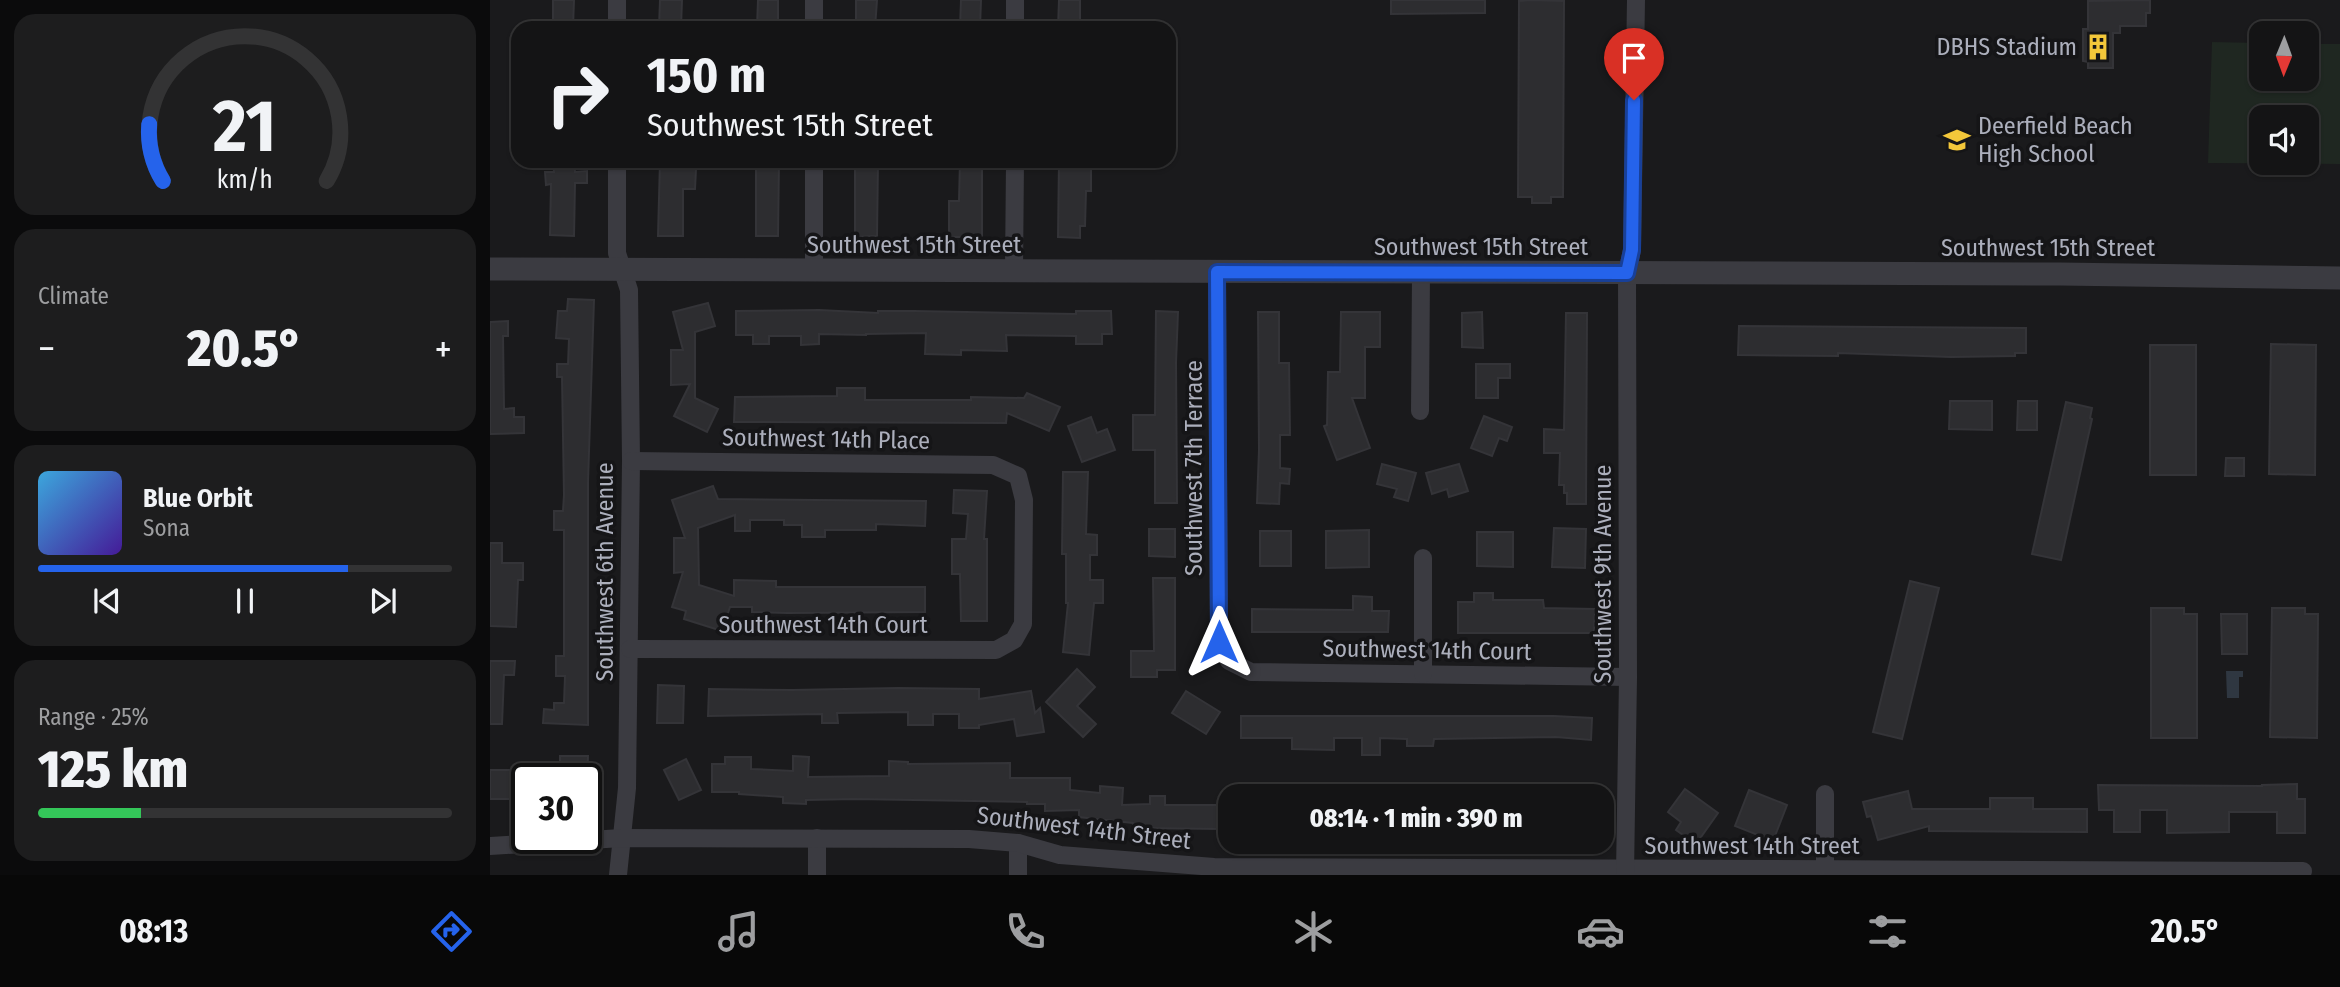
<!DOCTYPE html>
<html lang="en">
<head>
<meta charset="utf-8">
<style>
  :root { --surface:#141415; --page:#1d1d1e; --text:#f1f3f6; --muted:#9d9ea0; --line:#333334; --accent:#2563eb }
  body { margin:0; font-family:"Fira Sans Condensed",sans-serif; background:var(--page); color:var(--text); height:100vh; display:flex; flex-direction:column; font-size:26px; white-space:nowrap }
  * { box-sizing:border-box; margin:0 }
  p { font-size:23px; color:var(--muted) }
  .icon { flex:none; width:38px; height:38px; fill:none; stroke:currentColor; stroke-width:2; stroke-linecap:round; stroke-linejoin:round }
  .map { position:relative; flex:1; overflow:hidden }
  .sheet { display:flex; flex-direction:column; gap:14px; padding:14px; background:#0b0b0c; width:490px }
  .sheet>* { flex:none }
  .guide { position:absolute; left:21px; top:21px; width:665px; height:147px; border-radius:21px; box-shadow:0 2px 5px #0004,0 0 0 2px var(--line); background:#141415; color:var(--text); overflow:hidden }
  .needle { width:46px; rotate:181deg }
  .fabs { position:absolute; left:1759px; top:21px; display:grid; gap:14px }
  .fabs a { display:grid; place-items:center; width:70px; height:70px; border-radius:14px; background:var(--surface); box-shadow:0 2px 5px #0004,0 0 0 2px var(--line); font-size:35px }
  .speed { position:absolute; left:21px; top:763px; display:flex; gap:14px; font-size:35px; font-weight:700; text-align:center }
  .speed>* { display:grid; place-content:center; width:91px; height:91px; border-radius:50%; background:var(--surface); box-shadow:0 2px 5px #0004,0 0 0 2px var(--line); line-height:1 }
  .speed .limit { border:4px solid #111; border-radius:10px; background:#fff; color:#111 }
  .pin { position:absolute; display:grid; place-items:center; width:60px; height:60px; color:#fff; margin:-72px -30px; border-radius:50% 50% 50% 0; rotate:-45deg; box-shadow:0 0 7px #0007 }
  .pin .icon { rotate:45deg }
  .me { position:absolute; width:77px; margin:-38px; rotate:0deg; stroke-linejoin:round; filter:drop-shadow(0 0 5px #0008) }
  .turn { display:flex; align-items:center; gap:24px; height:147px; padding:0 21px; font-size:32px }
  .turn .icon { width:91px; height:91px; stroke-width:2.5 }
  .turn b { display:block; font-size:49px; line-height:60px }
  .big { font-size:52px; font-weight:800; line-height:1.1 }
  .sheet .tile { flex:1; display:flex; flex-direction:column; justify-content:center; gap:10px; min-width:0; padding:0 24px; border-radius:21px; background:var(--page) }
  .sheet .dial { align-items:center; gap:0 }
  .dial svg { height:182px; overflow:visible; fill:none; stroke:var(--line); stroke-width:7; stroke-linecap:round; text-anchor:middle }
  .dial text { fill:var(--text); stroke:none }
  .song { display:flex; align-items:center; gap:21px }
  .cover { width:84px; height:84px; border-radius:10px; background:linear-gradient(135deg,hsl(200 70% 55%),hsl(260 70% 35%)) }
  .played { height:7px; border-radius:4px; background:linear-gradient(90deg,var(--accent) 75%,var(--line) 75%) }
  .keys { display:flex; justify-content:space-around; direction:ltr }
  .heat { display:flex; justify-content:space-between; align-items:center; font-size:38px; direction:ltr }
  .charge { height:10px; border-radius:5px; background:linear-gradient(90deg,#34c759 25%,var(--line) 0) }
  .trip { position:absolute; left:728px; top:784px; width:396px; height:70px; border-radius:21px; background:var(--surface); box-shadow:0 2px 5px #0004,0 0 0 2px var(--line); font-weight:800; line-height:70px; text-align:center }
  .menu { display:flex; height:112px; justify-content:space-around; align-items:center; background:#080808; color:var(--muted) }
  .menu .icon { width:49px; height:49px }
  .menu .current { color:var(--accent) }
  .menu b { font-size:32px; color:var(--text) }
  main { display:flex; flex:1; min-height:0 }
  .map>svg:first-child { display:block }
  .green { fill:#1f2721; fill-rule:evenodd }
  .water { fill:#2f3741 }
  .building { fill:#2d2d30; stroke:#343438; stroke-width:2 }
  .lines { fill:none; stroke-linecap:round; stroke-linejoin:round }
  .minor { stroke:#3b3b41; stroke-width:18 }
  .tertiary { stroke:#3b3b41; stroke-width:23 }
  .route-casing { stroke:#184099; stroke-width:18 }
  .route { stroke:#2563eb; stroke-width:12 }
  .labels { text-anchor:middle; stroke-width:7; stroke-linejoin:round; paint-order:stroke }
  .poi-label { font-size:24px; fill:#acafbc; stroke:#151517; text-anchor:end }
  .street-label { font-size:24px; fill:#acafbc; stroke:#151517 }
</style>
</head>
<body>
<main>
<section class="sheet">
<div class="tile dial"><svg viewBox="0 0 100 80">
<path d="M14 69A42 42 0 1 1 86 69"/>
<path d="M14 69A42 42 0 0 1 8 44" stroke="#2563eb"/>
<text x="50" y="56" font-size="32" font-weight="700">21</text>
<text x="50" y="72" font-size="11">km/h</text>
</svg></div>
<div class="tile"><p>Climate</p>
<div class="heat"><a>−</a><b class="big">20.5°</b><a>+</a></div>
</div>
<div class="tile">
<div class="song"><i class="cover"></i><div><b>Blue Orbit</b><p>Sona</p></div></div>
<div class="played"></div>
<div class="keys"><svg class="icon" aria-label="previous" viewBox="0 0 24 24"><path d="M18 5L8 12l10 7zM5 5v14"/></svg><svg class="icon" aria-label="pause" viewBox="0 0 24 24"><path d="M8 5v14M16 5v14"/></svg><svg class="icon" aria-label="next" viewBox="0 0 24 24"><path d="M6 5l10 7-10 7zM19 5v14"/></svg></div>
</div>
<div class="tile"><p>Range · 25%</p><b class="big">125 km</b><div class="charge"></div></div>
</section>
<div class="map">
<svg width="1850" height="875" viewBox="0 0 1850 875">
  <rect width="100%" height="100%" fill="#1a1a1c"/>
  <path class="green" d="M1722 42 1771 43V79H1816L1817 44H1850V164L1718 163ZM1771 117H1816V163H1771Z"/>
  <path class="water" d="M1736 671H1753V677H1749V698H1737Z"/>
  <g class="building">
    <path d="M63 0H84L83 28H63Z"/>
    <path d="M170 0H192L191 28H169Z"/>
    <path d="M268 0H288V28H267Z"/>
    <path d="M366 0H387L385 28H366Z"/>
    <path d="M471 0H491L490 28H470Z"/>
    <path d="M569 0H590V28H568Z"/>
    <path d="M901 0H995V13L901 14Z"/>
    <path d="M1041 0 1074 1 1073 197H1061V203H1042V197H1028L1029 1Z"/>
    <path d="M1660 0V13H1656V26H1630V33H1623V68H1598V62L1593 61V29H1598V1Z"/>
    <path d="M63 161H84L85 172 97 171V183H85L84 236 60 235 61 184 56 185 55 172H64Z"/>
    <path d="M170 161H201V169H206L205 189H193V236H168Z"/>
    <path d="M266 161H289L288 236H266Z"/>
    <path d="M365 161H388L387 236 365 237Z"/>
    <path d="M470 161H492V237H459V201H469Z"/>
    <path d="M569 161H601V191H596L595 226H590V238L568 237Z"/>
    <path d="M78 299 104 300 98 482V725L53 723 54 709 64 710V703H74L75 676H66V656H74V530H64V511H73L74 495 72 377H67V364H78L79 339 66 338 68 311H77Z"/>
    <path d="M218 303 225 326 205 332V398L228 409 217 432 184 416 200 384 181 385V350H193L183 312Z"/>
    <path d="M329 310 388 313V311H424L586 314V311H621L622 334H612V344H586V336L516 335 517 351 471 350V355L435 354 436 333 376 334V335L329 334V344L311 345V336H279V344H263V335H246V311Z"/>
    <path d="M666 311 688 312 686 363 687 503H665V450H643V415H665Z"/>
    <path d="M768 312H789V363H799L800 435H790V468L800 469 799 484 790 483 789 504 767 503 769 450Z"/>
    <path d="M851 312H890V347H875V398H862L880 448 847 460 834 426 837 425 838 372H850Z"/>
    <path d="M992 312 993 348 972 347V313Z"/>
    <path d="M1076 313H1097L1096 504H1077V493H1074V485H1069L1070 453H1054V429L1074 430Z"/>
    <path d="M18 321V336H13L14 409 24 408V417H34V433L0 434V322Z"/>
    <path d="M1249 326 1536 328V353H1525V356L1461 357 1348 353V356L1248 355Z"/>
    <path d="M1781 344 1826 345 1825 475 1779 474Z"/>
    <rect x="1660" y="345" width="46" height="130"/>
    <path d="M986 364H1020V378H1008V398H986Z"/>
    <path d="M347 388H375V400H481V397L534 398 537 393 570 407 559 431 517 413 516 423 244 422 245 397 347 396Z"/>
    <path d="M1460 401H1502V430L1459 429Z"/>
    <path d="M1528 401H1547V430H1527Z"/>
    <path d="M1576 402 1602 408 1600 418 1602 419 1571 560 1542 554Z"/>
    <path d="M994 416 1022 427 1017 441 1009 438 1002 456 981 448Z"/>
    <path d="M601 417 607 433 617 429 625 450 592 462 578 426Z"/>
    <path d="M1736 458H1754V476H1735Z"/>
    <path d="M892 464 926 473 918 501 904 497 907 489 887 484Z"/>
    <path d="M969 464 978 491 959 497 957 489 942 494 936 473Z"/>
    <path d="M573 472H598L596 534 607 535V555H600V580H613V603H604L599 655 573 652 578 603H576V554H572Z"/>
    <path d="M223 486 228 499 436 501 435 526 386 524V530H335V537H312V525H294V520H260V531H245V515L208 528 209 585 244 596V580L286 581V587H435V612L297 613 262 612V607H240L232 631 194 619 196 611 182 607 193 572 184 573V538H195L182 500Z"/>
    <path d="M464 490 497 491 494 539H497V621H471L470 574H462V539H476L478 514 463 513Z"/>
    <path d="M1064 528 1096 529 1095 568 1062 567Z"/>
    <path d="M659 529H685V557L659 556Z"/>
    <path d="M879 530V567L836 568V531Z"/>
    <rect x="770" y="531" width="31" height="35"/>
    <path d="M987 532H1023V567L987 566Z"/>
    <path d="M0 543H12V563H33V580H28L26 627 0 626Z"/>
    <path d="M663 578H685V670H667V677H641V651H664Z"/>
    <path d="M1420 581 1449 588 1412 739 1383 732Z"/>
    <path d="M984 593H1003V600H1053L1054 608 1105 609 1104 633H968V602H984Z"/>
    <path d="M863 596 882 597V611H899L898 632H762V609L863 610Z"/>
    <path d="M1661 608H1694V614H1707V738H1661Z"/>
    <path d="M1782 608H1815V614H1828L1827 738 1780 737Z"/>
    <path d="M1731 614H1757V654H1732Z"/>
    <path d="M0 661H25L24 675H14L12 724H0Z"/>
    <path d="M587 669 605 687 587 706 606 724 593 737 556 702Z"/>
    <path d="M168 685 194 686 193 723H167Z"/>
    <path d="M408 688 489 689V699L541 691 545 713 550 708 554 732 527 736 524 719 489 725V728H469V714H443V725H418V712L347 713 348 723H332V714L218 716 219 689 302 690Z"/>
    <path d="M696 691 730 712 716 734 682 713Z"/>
    <path d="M751 716H1064L1102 718 1101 740 1066 737 944 739 943 746H917V739L890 738V755H872V738H844V750L802 749V738H751Z"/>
    <path d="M70 756H98L97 779H70Z"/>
    <path d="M303 756 319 757 318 777 399 776V761L418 762V764L520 763V778H580V790L610 793V786L633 788 632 805 660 804V796H675V805H734L733 829 644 828 643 823 589 817V810L555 811V804H537V802L365 799 316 800V804L293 803V797L249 794V792H222V764H235V757H261V769L303 771Z"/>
    <path d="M196 759 211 790 189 800 174 770Z"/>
    <rect x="0" y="770" width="37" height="29"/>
    <path d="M1807 784V799H1815V833H1787V812H1739V832L1677 833V810H1650V832H1624V810H1609L1608 785 1772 786V785Z"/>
    <path d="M1195 789 1228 813 1206 844 1186 830 1191 822 1178 812Z"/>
    <path d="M1259 790 1297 805 1283 841 1245 826Z"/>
    <path d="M1418 791 1422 809H1500V798H1543V809H1597V832L1439 831V826L1388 840 1381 816 1377 817 1373 802Z"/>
  </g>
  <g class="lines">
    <g class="minor">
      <path d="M127 0V28"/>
      <path d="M324 0V28"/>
      <path d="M525 28V0"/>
      <path d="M127 161V253L139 290 141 461 137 788 128 875"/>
      <path d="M324 161V271"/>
      <path d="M524 271 525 161"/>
      <path d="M727 272 729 642 739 661 761 672 1138 677"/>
      <path d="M930 411 931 273"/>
      <path d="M140 649 506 650 524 640 533 624 534 500 528 476 503 465 141 461"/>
      <path d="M933 674V558"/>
      <path d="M327 838V875"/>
      <path d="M528 843V875"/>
      <path d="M0 846 132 838 479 839 528 843 570 855 724 867 1813 871"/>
      <path d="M1135 875 1138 677 1137 273 1142 250 1146 0"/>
      <path d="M1335 875V794"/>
    </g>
    <path class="tertiary" d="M0 269 1570 274 1850 278"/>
  </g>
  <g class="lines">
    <g class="route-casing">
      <path id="route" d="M729 642 727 272 1137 273 1142 250 1144 100"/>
    </g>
    <use href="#route" class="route"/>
  </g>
  <defs>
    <g id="building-bare" transform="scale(2.1)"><path d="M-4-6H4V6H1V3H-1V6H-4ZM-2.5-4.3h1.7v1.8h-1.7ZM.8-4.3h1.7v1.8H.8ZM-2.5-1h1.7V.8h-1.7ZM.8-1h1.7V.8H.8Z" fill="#f3c73a" stroke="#151517" stroke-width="2.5" paint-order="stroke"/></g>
    <g id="school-bare" transform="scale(2.1)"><path d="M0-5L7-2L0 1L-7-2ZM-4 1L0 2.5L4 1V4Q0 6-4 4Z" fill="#f3c73a" stroke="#151517" stroke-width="2.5" paint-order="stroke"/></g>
  </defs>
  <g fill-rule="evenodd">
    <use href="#building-bare" x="1608" y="47"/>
    <use href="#school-bare" x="1467" y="140"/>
  </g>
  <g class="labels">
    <g class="poi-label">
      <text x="1587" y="55">DBHS Stadium</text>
      <text x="1488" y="134" text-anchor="start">Deerfield Beach<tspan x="1488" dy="28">High School</tspan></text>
    </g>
    <g class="street-label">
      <text x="424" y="253">Southwest 15th Street</text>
      <text x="991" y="255">Southwest 15th Street</text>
      <text x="1558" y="256">Southwest 15th Street</text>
      <text transform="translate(336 439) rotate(1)" y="8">Southwest 14th Place</text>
      <text transform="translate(704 468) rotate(-90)" y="8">Southwest 7th Terrace</text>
      <text transform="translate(115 572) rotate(-90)" y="8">Southwest 6th Avenue</text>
      <text transform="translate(1113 574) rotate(-90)" y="8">Southwest 9th Avenue</text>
      <text x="333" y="633">Southwest 14th Court</text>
      <text transform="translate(937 650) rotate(1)" y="8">Southwest 14th Court</text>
      <text transform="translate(594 828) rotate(7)" y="8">Southwest 14th Street</text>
      <text x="1262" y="854">Southwest 14th Street</text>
    </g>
  </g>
</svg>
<div class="fabs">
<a><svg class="needle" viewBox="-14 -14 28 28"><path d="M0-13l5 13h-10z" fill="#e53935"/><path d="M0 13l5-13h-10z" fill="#9d9ea0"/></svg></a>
<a><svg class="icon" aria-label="sound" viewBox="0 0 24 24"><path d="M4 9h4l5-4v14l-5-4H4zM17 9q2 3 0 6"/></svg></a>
</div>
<div class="speed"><div class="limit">30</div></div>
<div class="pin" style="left:1144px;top:100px;background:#d93025"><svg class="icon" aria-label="arrive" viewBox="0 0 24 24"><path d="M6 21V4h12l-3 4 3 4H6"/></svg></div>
<svg class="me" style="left:729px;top:642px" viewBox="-20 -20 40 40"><path d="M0-17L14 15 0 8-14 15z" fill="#2563eb" stroke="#fff" stroke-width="4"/></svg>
<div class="trip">08:14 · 1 min · 390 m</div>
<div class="guide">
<div class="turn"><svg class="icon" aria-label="right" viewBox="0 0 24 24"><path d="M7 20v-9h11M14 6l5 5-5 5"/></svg><div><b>150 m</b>Southwest 15th Street</div></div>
</div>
</div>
</main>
<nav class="menu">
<b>08:13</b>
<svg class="icon current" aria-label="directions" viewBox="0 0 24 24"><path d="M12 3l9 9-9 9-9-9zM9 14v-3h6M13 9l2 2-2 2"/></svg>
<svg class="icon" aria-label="music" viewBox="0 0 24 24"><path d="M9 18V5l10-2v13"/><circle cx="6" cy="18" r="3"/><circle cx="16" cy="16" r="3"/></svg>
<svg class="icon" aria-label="phone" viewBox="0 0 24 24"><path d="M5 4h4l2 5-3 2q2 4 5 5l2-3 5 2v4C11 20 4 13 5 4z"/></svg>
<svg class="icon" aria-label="climate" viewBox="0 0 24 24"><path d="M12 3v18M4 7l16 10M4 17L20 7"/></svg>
<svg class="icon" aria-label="car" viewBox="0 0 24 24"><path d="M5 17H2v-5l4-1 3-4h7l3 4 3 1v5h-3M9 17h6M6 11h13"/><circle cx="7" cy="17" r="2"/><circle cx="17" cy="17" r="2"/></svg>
<svg class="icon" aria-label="filters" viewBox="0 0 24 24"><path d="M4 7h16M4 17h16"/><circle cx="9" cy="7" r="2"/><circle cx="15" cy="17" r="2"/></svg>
<b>20.5°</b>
</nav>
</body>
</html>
